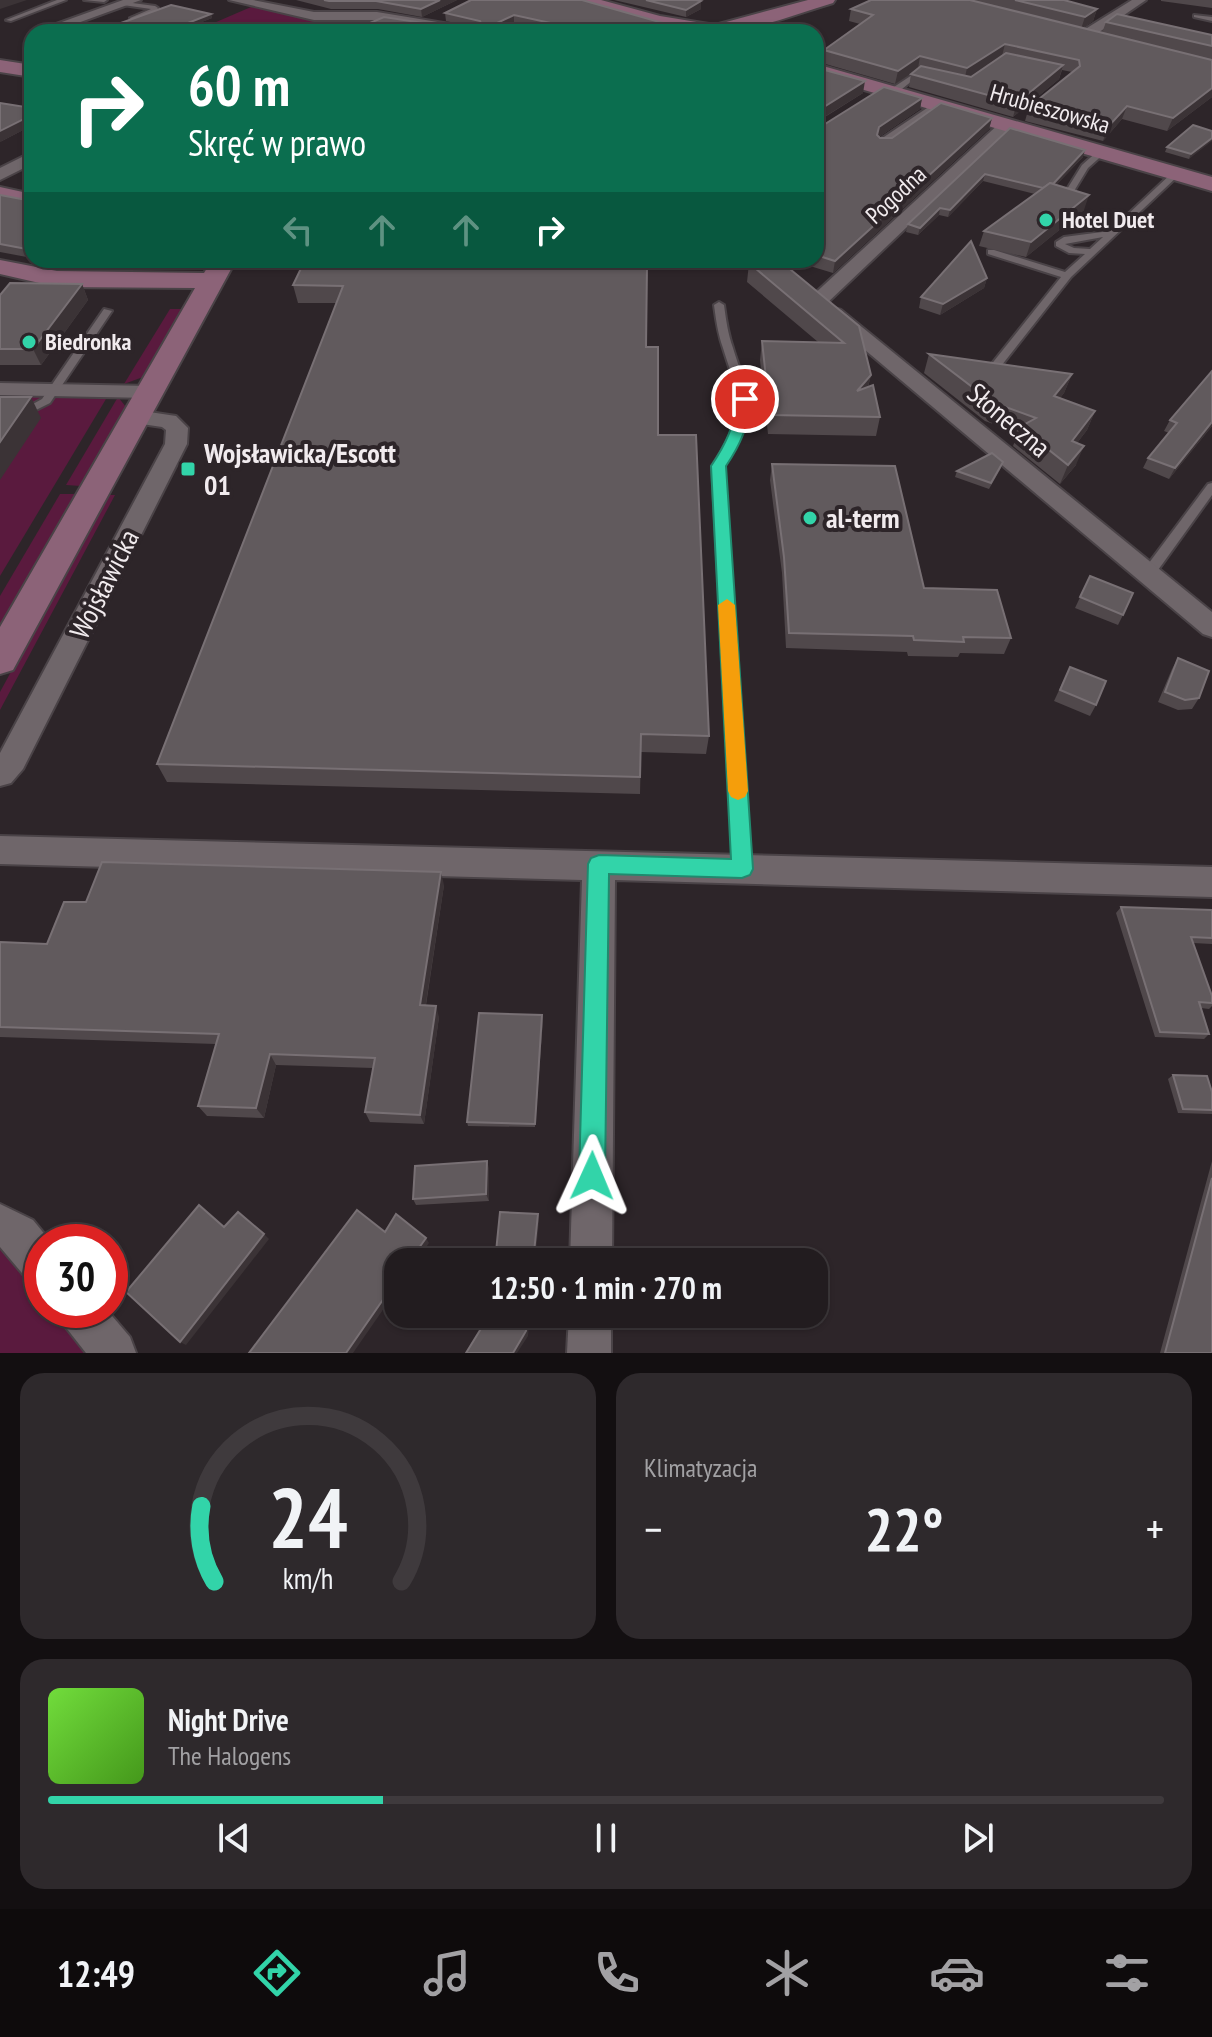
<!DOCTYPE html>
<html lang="pl">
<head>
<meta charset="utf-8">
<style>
  :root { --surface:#221c1f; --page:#2e292c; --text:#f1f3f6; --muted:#a2a1a4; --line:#3f3a3d; --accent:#32d4a9 }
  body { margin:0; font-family:"PT Sans Narrow",sans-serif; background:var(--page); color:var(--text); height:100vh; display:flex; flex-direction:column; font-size:30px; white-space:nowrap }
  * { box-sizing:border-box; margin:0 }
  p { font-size:26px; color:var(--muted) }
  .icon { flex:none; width:44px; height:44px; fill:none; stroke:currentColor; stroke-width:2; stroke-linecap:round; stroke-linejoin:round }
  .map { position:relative; height:1353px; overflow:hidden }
  .details { display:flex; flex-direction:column; gap:20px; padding:20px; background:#130f11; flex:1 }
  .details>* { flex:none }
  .banner { position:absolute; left:24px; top:24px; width:800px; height:244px; border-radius:24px; box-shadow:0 2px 6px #0004,0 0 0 2px var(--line); background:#0b6e4f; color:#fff; overflow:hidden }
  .speed { position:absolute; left:24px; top:1224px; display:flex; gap:16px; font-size:40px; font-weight:700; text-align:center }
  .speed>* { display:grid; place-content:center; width:104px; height:104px; border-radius:50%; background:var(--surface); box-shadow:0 2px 6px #0004,0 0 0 2px var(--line); line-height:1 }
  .speed .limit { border:12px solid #d22; background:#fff; color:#111 }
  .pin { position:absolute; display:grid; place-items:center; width:68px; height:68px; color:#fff; margin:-34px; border:4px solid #fff; border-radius:50%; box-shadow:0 2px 8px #0007 }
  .me { position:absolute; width:88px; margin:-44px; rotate:1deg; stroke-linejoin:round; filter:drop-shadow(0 0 6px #0008) }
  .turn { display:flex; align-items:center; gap:28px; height:168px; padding:0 32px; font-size:36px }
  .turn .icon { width:104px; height:104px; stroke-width:2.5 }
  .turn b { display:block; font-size:56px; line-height:68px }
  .lanes { display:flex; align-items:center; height:76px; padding:0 32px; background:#0003; justify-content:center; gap:40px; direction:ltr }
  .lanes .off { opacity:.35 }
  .big { font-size:60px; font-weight:700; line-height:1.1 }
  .details .card { flex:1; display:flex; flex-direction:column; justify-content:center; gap:12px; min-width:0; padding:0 28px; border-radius:24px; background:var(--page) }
  .details .dial { align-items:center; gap:0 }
  .dial svg { height:208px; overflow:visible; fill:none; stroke:var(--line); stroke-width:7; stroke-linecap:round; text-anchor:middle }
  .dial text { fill:var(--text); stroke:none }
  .song { display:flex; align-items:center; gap:24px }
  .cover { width:96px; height:96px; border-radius:12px; background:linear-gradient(135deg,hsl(100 70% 55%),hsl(100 70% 35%)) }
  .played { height:8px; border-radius:4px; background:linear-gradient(90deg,var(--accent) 30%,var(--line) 30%) }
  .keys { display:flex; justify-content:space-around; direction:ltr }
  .heat { display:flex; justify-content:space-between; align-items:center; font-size:44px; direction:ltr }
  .details .tiles { flex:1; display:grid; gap:20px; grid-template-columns:1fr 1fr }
  .card:last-child { grid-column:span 2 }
  .trip { position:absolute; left:384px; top:1248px; width:444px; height:80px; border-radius:24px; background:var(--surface); box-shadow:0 2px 6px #0004,0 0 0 2px var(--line); font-weight:700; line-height:80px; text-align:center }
  .dock { display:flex; height:128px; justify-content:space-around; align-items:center; background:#0e0b0c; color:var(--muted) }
  .dock .icon { width:56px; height:56px }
  .dock .on { color:var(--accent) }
  .dock b { font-size:36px; color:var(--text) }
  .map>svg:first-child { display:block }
  .green { fill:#5a1a3e }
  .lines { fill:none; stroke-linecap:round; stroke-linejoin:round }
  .lane-casing { stroke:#4a4347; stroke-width:4 }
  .street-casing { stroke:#4a4347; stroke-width:4 }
  .secondary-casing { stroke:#4a4347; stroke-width:4 }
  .lane { fill:#6f666a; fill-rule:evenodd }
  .street { fill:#6f666a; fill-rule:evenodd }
  .secondary { fill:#8c6378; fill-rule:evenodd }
  .wall { fill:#50484b }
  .shaded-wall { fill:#3b3336 }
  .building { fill:#615a5d; stroke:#787074; stroke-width:2 }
  .route { fill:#32d4a9; stroke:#208a6e; stroke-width:2 }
  .slow { fill:#f59e0b }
  .poi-dot { fill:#32d4a9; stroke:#2d2529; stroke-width:3 }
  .labels { text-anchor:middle; stroke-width:8; stroke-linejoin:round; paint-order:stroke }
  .far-street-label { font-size:24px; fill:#f1ebee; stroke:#2d2529 }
  .far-poi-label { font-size:24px; font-weight:bold; fill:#f1ebee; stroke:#2d2529; text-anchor:start }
  .street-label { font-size:28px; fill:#f1ebee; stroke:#2d2529 }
  .poi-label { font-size:28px; font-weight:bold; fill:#f1ebee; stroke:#2d2529; text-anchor:start }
</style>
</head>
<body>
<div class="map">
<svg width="1212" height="1353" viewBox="0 0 1212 1353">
  <rect width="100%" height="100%" fill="#2d2529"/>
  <g class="green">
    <path d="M251 7 346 22 340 32H193Z"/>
    <path d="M170 309H183L143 377 124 384Z"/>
    <path d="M0 395 106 399 0 576Z"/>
    <path d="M118 397 126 407 81 486 66 485Z"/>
    <path d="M60 494H75L0 626V596Z"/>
    <path d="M107 495H115L0 710V692Z"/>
    <path d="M0 1229 42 1264V1310H79L114 1353H0Z"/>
  </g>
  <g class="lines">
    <g class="lane-casing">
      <g id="lane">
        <path d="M57 0H66L11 21 6 20Z"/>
        <path d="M84 0H107L104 2Z"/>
        <path d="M125 2 155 6 158 8 153 14 132 21 130 18 151 9 123 5Z"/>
        <path d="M1194 15 1212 17V21L1194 17Z"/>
        <path d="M915 73 927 76 924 78 918 76 897 93H891V89Z"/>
        <path d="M1099 150 1106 152 1088 168 1071 196H1065L1064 194 1082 165Z"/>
        <path d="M1173 172 1180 174 1071 277 994 375H986V371L1061 277 988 254V250H994L1065 272 1085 254 1069 253 1056 246V242L1064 237 1110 231ZM1103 237 1090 249 1074 248 1065 244Z"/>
        <path d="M719 302 724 305C726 320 728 334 733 348 740 372 752 395 746 421 742 438 732 452 724 466L750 869 748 874 742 876 736 874 734 869 712 466C721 452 730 438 735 421 742 396 730 372 723 348 718 334 716 320 714 305Z"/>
        <path d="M104 309 112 311 50 403 36 410 0 414V408L33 404 42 399Z"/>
        <path d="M1212 483V495L1153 577H1143L1142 574 1143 571 1208 484Z"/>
      </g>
    </g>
    <g class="street-casing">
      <g id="street">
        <path d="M123 0H141L53 32H34Z"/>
        <path d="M229 0H253L314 12H377L474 28 480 32H451L377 20H314Z"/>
        <path d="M1132 0H1146L1089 39H1079V33Z"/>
        <path d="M939 100 946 104 944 107 888 147H878V141Z"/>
        <path d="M1007 119 1012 121V127L825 305H811L808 301 811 297 1002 121Z"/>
        <path d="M32 152V164L0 180V168Z"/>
        <path d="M834 308 841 310 1212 612V637L1203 634 827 318 824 314Z"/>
        <path d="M0 383 150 386 161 392 150 398 0 395Z"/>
        <path d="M136 410 176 416 188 428 187 444 23 769 11 783 0 786V753L165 444 166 430 162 427 128 422 125 417Z"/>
        <path d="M0 836 1212 867V897L615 880 612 1262H570L582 880 0 864Z"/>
        <path d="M0 1204 33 1220 51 1242H42V1285L27 1279 0 1247Z"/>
        <path d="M58 1310H107L130 1337 136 1353H86L64 1325Z"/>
        <path d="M569 1314H611V1353H567Z"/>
      </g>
    </g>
    <g class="secondary-casing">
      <g id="secondary">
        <path d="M575 0H601L660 16 715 25 808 0H835L833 3C799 13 764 27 730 32 679 39 625 17 577 3Z"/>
        <path d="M0 60 32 65V77L0 72Z"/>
        <path d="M816 64 1212 177V191L816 76Z"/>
        <path d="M0 187 32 194V208L0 201Z"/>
        <path d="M0 260 57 271 204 273 212 260H236L13 670 0 674V627L195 288 57 287 0 274Z"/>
      </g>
    </g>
    <use href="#lane" class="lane"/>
    <use href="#street" class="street"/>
    <use href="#secondary" class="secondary"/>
  </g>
  <g class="wall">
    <path d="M296 0H457L422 17 378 9H331Z"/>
    <path d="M471 0 663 31 660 32H557L514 23 495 32H364L363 26 472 27 446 21 445 13Z"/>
    <path d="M614 0H700H699L701 1V9L686 17Z"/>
    <path d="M871 0H1068L1067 1 1097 9 1093 21 1083 28 1102 33 1106 22 1212 35V97L1167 131 1122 119 1103 141 1025 121 1029 107 1072 72 1062 70 1059 79 1013 117 909 87 911 74 918 69 895 84 822 63 824 50 860 24 849 21 851 9Z"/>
    <path d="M1161 0H1212V8L1161 1Z"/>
    <path d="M211 14 212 18 176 32H138L123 27 121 23Z"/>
    <path d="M816 65 817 68 863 93 817 122V129L922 98 920 109 879 137 880 138H892L992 118 989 129 833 273 790 260H816Z"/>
    <path d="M32 108V136H30L27 128 0 142Z"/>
    <path d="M1010 128 1083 157 1056 185 1084 210 1026 257 979 246 984 231 1035 194 983 181 948 217 939 215 918 235 906 232 908 224Z"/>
    <path d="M1212 131 1189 159 1165 152 1167 147Z"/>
    <path d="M0 195 32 201V258L0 252Z"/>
    <path d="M41 260H117L111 269 84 268Z"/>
    <path d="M305 260 646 347 658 435 709 736 706 754 641 752 640 794 167 782 157 764 337 303H298L293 285Z"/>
    <path d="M779 260 871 375 868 387 880 417 876 436 768 434 760 360 762 341 818 342 747 282 749 263Z"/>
    <path d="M987 278 984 288 940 315 919 308 921 297Z"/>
    <path d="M82 284 88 300 41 365H0V295Z"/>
    <path d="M929 354 1072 374 1064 393 1060 398 1095 411 1087 430 1077 443 1076 465 1060 484 1013 446 1018 433 985 421 924 373Z"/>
    <path d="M1170 420 1212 426 1169 479 1143 468 1148 458 1169 433 1164 431Z"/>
    <path d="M772 464 924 588 1011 638 1004 654 960 653 958 657 908 656 907 652 786 648 782 573 770 480Z"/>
    <path d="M1001 468 989 489 955 477 957 471Z"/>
    <path d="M1090 576 1123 615 1118 625 1075 608Z"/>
    <path d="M1178 658 1199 698 1192 709 1178 710 1158 702 1172 669Z"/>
    <path d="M1070 667 1096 705 1090 716 1054 701Z"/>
    <path d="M444 885 426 1005 439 1017 424 1124 370 1122 365 1112 373 1068 276 1065 264 1118 207 1116 198 1106 216 1044 0 1037V942L47 944 86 902Z"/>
    <path d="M1121 907 1212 910V944L1193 943 1212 996V1006L1209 1009 1201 1008 1209 1034 1204 1039 1155 1037 1116 913Z"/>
    <path d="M543 1019 535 1127 468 1126 467 1122Z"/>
    <path d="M1173 1075 1212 1092V1114L1178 1113 1168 1079Z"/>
    <path d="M1212 1161V1353H1160Z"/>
    <path d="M489 1168V1201L416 1205 413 1199Z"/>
  </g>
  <g class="shaded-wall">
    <path d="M0 0H27L0 9Z"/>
    <path d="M440 0H457L422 17 421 9Z"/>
    <path d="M701 1V9L686 17V10Z"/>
    <path d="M1097 9 1093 21 1081 29 1085 17Z"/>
    <path d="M211 14 212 18 176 32H165Z"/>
    <path d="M514 15V23L495 32H478Z"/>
    <path d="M663 23V31L660 32H645Z"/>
    <path d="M1005 44 1002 56 964 81 967 68Z"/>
    <path d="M920 56 918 69 895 84 898 71Z"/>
    <path d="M1063 65 1059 79 1013 117 1017 103Z"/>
    <path d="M865 81 863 93 816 122V112Z"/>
    <path d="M1212 88V97L1167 131 1173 118Z"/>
    <path d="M922 98 920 109 876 139 879 127Z"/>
    <path d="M1127 106 1122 119 1103 141 1108 127Z"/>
    <path d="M32 115V123L25 122 27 128 0 142V131Z"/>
    <path d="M992 118 989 129 833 273 835 261Z"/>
    <path d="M1212 138V141L1189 159 1191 154Z"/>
    <path d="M1085 150 1083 157 1046 196 1048 190Z"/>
    <path d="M985 174 983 181 948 217 950 210Z"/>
    <path d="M1089 195 1084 210 1026 257 1031 242Z"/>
    <path d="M940 208 939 215 918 235 920 228Z"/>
    <path d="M108 260H117L111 269Z"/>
    <path d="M987 278 984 288 940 315 943 304Z"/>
    <path d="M82 284 88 300 41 365 33 349Z"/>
    <path d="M1072 374 1064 393 1047 415 1054 396Z"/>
    <path d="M871 375 866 394 857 391Z"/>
    <path d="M31 397 41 418 0 480V442Z"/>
    <path d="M1095 411 1087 430 1064 460 1072 441Z"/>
    <path d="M1212 422V426L1169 479 1175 468Z"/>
    <path d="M1084 446 1076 465 1060 484 1068 465Z"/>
    <path d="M441 872 444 885 424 1016 420 1005Z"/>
    <path d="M436 1006 439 1017 424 1124 420 1115Z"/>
    <path d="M542 1015 543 1019 535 1127V1124Z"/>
    <path d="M270 1054 276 1065 264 1118 256 1108Z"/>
    <path d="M487 1161 489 1168V1201L486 1194Z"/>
    <path d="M538 1214 539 1221 535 1262H533Z"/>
    <path d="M264 1234 269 1239 186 1345 180 1342Z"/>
    <path d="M426 1238 429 1243 416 1262H409Z"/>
    <path d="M398 1278V1288L353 1353H346Z"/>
    <path d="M528 1314H530L528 1336 517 1353H513Z"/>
  </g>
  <g class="building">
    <path d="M324 0H440L421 9 376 1H329Z"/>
    <path d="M471 0H582L663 23 645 32H592L514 15 478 32H393L363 26 384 17 450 27H479L482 25 480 21 445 13Z"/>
    <path d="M646 0H696L701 1 686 10Z"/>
    <path d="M871 0H970L1212 60V88L1173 118 1127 106 1108 127 1029 107 1080 66 1079 60 1005 44 967 68 920 56 898 71 824 50 873 15 851 9Z"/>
    <path d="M1015 0H1064L1097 9 1085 17Z"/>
    <path d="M171 5 211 14 165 32H152L121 23Z"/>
    <path d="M1117 14 1212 35V46L1106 22Z"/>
    <path d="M1006 53 1063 65 1017 103 911 74 921 66 971 77Z"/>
    <path d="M816 65 817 68 865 81 816 112 817 129 884 87 922 98 879 127 877 135 880 138H892L941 103 992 118 835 261 816 255V95L822 91 816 92Z"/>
    <path d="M0 103 32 108V115L0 131Z"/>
    <path d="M1193 125 1212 131V138L1191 154 1167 147Z"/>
    <path d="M1010 128 1085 150 1053 184 1050 183 1043 188 985 174 950 210 940 208 920 228 908 224Z"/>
    <path d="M1050 183 1089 195 1031 242 984 231Z"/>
    <path d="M0 195 32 201V250L0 244Z"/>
    <path d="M971 241 987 278 943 304 921 297Z"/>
    <path d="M305 260 647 265 646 347H658V435H696L709 736 641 734 640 777 157 764 343 286 293 285Z"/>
    <path d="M754 260H779L859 326 871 375 857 391 873 385 880 417 770 415 762 341 844 343 749 263Z"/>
    <path d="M10 283 82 284 33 349H0V295Z"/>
    <path d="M929 354 1072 374 1054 396 1095 411 1072 441 1084 446 1068 465 1020 427 1036 418 992 402Z"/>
    <path d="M1212 371V422L1175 468 1148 458 1177 423 1170 420Z"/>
    <path d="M0 397H31L0 442Z"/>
    <path d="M992 453 1003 462 991 483 957 471Z"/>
    <path d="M772 464 895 466 924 588 997 590 1011 638 963 637 964 642 914 640 913 636 789 633 784 557Z"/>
    <path d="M1090 576 1133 593 1123 615 1080 597Z"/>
    <path d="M1178 658 1209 671 1199 698 1185 700 1165 692Z"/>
    <path d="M1070 667 1106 681 1096 705 1060 690Z"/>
    <path d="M102 862 441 872 420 1005 436 1006 420 1115 365 1112 375 1058 270 1054 256 1108 198 1106 219 1034 0 1027V942L47 944 64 902H86Z"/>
    <path d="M1121 907 1212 910V938L1191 937 1212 996V1003L1199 1002 1209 1034 1160 1032Z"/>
    <path d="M479 1013 542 1015 535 1124 467 1122Z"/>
    <path d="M1173 1075 1207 1076 1212 1092V1110L1183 1109Z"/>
    <path d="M487 1161 486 1194 413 1199 415 1166Z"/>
    <path d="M1212 1178V1353H1165Z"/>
    <path d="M199 1205 224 1227 238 1212 264 1234 180 1342 126 1292Z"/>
    <path d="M357 1210 385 1232 396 1214 426 1238 409 1262H398V1278L346 1353H249Z"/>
    <path d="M500 1212 538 1214 533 1262H495Z"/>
    <path d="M490 1314H528L526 1331 513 1353H466Z"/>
  </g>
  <path class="route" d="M745 394 752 399C748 426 741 444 726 466L753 869 750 875 742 878 609 874 605 1176 601 1185 592 1189 583 1185 579 1176 588 864 591 858 599 855 731 859 711 466C726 444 734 426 738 399Z"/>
  <path class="slow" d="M727 599 735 605 748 791 745 797 738 800 731 797 728 791 718 605Z"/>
  <g class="poi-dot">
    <circle cx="1046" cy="220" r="8"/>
    <circle cx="29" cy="342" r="8"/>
    <rect x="180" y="461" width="16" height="16" rx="4"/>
    <circle cx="810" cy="518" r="8"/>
  </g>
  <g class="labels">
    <g class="far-street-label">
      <text transform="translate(1050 109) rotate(16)" y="8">Hrubieszowska</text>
      <text transform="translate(896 195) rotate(-43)" y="8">Pogodna</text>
    </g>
    <g class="far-poi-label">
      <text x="1062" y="228">Hotel Duet</text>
      <text x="45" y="350">Biedronka</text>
    </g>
    <g class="street-label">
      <text transform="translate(1009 420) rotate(40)" y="10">Słoneczna</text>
      <text transform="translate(104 584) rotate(-63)" y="10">Wojsławicka</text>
    </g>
    <g class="poi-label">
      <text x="204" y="463">Wojsławicka/Escott<tspan x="204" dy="32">01</tspan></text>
      <text x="826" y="528">al-term</text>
    </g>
  </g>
</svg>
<div class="speed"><div class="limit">30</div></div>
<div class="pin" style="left:745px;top:399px;background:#d93025"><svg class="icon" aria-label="arrive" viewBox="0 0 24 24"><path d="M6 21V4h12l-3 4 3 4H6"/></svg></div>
<svg class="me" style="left:592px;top:1176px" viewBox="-20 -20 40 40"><path d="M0-17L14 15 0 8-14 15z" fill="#32d4a9" stroke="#fff" stroke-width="4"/></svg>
<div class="trip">12:50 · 1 min · 270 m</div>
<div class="banner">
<div class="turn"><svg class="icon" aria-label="right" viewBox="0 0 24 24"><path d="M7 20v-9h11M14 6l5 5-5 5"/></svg><div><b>60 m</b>Skręć w prawo</div></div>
<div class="lanes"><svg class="icon off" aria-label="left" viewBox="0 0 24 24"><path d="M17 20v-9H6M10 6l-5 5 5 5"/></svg><svg class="icon off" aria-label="ahead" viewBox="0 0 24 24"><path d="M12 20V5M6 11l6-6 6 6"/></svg><svg class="icon off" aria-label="ahead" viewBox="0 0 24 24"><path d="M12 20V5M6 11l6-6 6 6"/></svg><svg class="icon" aria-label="right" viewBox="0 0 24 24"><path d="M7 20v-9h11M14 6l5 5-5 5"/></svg></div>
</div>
</div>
<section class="details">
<div class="tiles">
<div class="card dial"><svg viewBox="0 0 100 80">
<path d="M14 69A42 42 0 1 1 86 69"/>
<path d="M14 69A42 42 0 0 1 9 40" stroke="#32d4a9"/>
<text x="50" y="56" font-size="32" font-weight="700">24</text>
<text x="50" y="72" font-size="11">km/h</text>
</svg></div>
<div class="card"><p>Klimatyzacja</p>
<div class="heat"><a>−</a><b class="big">22°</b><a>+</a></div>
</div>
<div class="card">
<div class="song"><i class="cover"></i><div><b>Night Drive</b><p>The Halogens</p></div></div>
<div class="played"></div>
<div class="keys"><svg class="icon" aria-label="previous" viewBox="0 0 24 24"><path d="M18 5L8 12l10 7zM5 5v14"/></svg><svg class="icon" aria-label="pause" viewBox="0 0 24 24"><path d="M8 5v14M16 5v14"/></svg><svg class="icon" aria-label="next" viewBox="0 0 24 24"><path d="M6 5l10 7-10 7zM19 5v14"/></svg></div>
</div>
</div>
</section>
<nav class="dock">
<b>12:49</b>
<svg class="icon on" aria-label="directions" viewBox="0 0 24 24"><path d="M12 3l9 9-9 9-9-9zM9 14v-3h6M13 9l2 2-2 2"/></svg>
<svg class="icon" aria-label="music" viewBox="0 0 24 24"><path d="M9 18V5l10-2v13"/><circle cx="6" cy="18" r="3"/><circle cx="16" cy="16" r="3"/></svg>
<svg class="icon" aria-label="phone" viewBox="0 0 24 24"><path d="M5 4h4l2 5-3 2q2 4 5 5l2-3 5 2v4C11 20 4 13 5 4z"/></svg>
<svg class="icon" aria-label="climate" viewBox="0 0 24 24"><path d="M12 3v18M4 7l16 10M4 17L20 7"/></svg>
<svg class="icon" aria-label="car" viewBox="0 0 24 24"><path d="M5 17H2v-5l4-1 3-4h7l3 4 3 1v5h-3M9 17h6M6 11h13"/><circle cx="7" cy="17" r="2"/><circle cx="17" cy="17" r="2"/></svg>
<svg class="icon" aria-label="filters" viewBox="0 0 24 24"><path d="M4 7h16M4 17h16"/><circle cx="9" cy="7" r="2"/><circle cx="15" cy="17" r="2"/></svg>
</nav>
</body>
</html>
